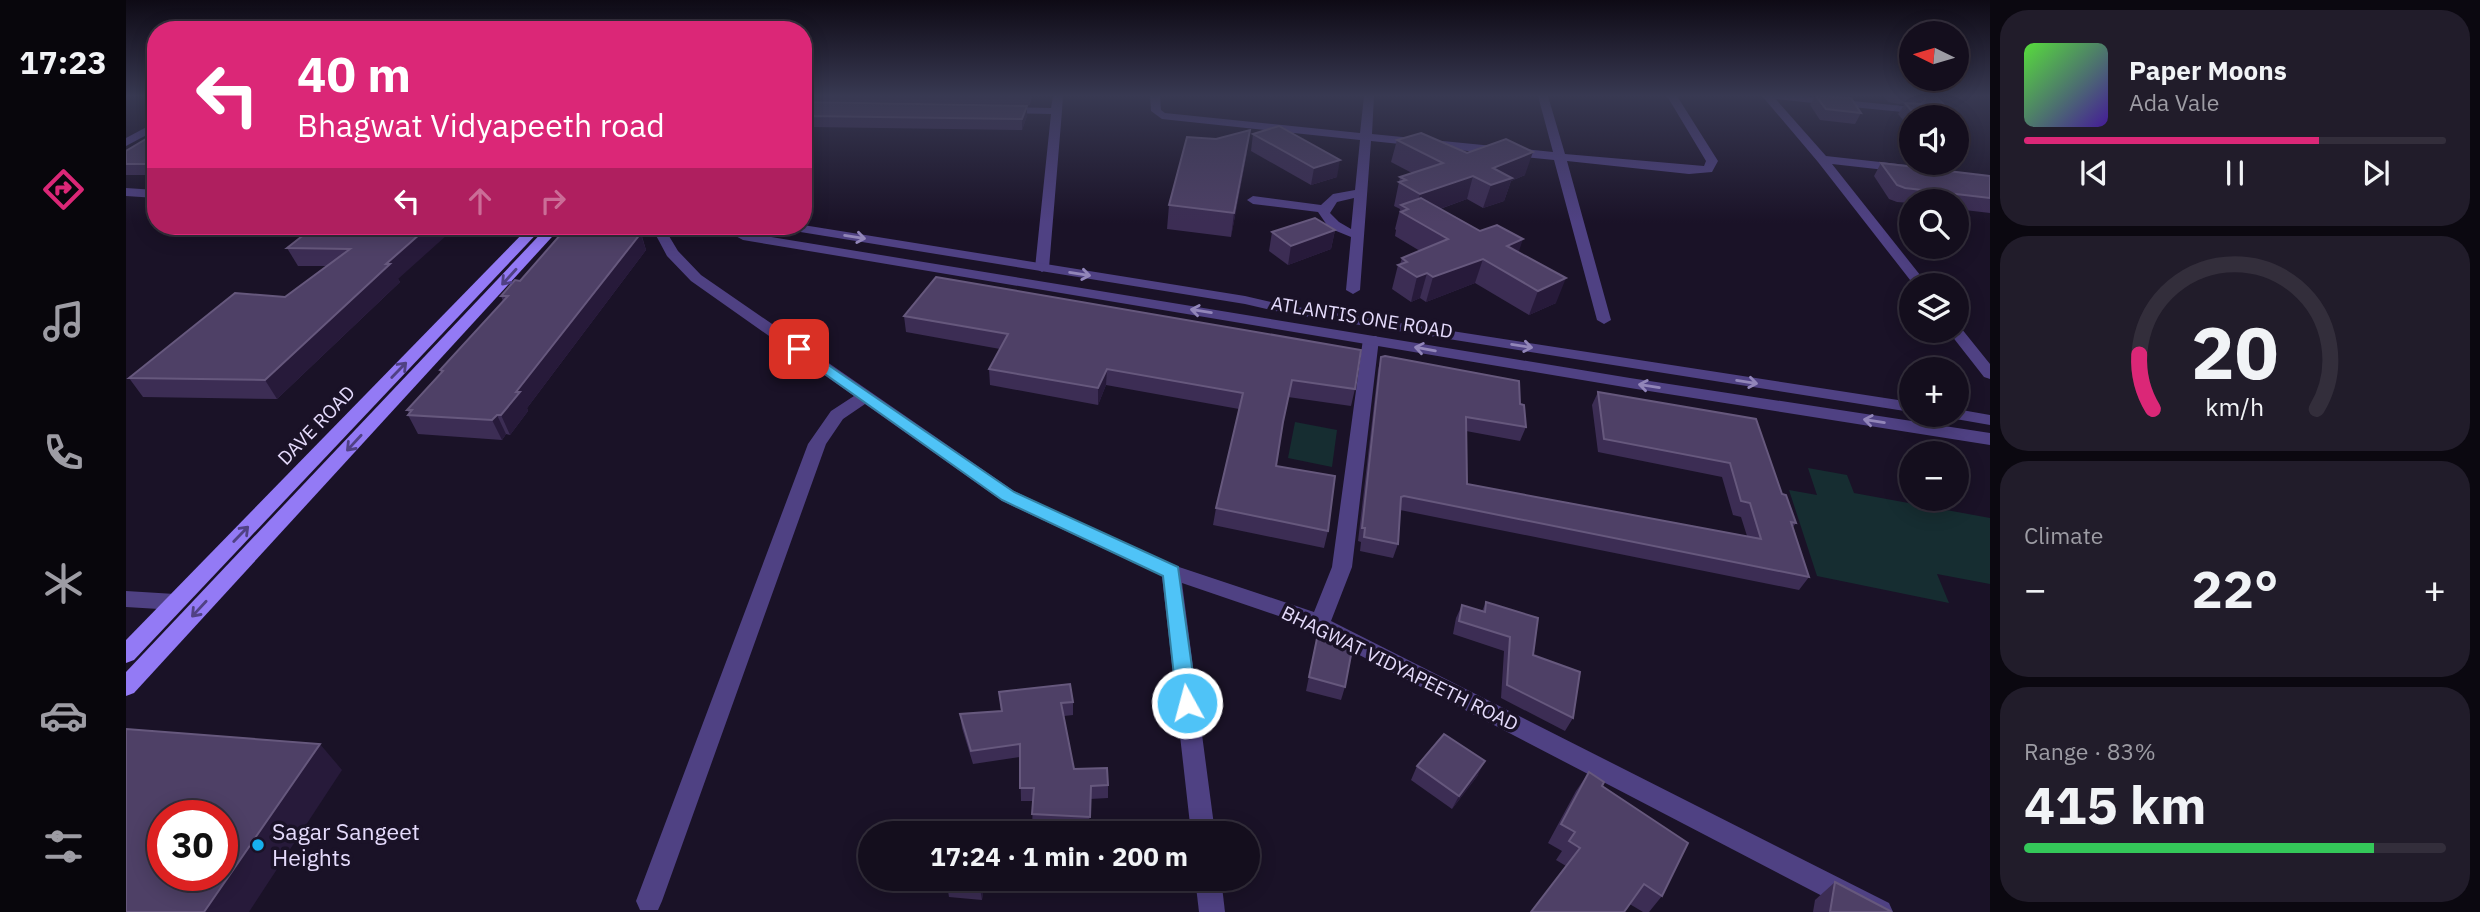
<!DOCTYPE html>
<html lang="en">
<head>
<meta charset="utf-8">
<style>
  :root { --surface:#140e1d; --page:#211c2a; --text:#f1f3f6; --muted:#9d9ca4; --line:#332e3b; --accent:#db2777 }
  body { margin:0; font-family:"IBM Plex Sans",sans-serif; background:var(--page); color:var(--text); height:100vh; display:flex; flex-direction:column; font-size:26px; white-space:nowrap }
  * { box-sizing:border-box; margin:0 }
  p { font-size:23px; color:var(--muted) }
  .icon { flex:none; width:38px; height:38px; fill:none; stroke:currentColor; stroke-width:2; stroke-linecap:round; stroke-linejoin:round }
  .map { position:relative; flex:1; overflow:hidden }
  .panel { display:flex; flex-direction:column; gap:10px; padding:10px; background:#0b0810; width:490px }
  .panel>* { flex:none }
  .guide { position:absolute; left:21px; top:21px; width:665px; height:214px; border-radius:28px; box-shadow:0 4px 18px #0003,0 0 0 2px var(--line); background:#db2777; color:#fff; overflow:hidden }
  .needle { width:46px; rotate:275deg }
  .buttons { position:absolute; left:1773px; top:21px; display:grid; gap:14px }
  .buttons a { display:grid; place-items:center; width:70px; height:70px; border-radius:50%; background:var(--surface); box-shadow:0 4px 18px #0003,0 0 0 2px var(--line); font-size:35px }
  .speed { position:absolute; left:21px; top:800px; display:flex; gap:14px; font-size:35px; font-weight:700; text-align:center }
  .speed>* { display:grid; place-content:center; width:91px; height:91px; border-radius:50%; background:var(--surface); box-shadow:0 4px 18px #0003,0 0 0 2px var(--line); line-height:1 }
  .speed .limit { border:10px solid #d22; background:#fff; color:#111 }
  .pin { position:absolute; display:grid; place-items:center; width:60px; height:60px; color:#fff; margin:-30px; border-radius:14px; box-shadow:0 4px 10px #0006 }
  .me { position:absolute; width:77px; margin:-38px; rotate:353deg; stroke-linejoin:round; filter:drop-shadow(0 0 5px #0008) }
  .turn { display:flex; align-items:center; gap:24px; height:147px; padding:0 35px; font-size:32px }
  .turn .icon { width:91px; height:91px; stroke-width:2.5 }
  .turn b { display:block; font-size:49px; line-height:60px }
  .lanes { display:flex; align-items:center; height:66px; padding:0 35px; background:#0003; justify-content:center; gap:35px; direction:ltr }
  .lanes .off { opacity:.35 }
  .big { font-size:52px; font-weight:800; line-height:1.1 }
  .panel .widget { flex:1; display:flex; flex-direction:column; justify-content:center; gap:10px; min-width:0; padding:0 24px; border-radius:28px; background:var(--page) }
  .panel .dial { align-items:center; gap:0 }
  .dial svg { height:182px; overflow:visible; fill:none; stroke:var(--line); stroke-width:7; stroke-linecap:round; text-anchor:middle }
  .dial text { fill:var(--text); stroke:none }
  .song { display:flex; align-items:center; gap:21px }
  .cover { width:84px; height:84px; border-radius:10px; background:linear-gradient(135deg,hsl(110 70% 55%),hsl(260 70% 35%)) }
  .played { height:7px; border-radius:4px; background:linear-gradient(90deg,var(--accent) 70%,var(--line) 70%) }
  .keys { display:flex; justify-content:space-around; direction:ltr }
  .heat { display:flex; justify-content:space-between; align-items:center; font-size:38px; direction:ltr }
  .charge { height:10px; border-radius:5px; background:linear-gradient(90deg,#34c759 83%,var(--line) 0) }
  .trip { position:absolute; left:732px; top:821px; width:402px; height:70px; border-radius:35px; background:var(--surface); box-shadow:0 4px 18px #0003,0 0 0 2px var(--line); font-weight:800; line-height:70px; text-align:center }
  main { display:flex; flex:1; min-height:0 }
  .tabs { display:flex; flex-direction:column; width:126px; justify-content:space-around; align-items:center; background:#08060c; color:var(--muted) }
  .tabs .icon { width:49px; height:49px }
  .tabs .current { color:var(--accent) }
  .tabs b { font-size:32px; color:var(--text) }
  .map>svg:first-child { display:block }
  .green { fill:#162d31 }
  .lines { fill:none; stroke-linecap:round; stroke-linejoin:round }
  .service { stroke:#4f4183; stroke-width:6 }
  .minor { fill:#4f4183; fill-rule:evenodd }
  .tertiary { fill:#4f4183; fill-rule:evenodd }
  .secondary { fill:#937af5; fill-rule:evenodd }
  .wall { fill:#3c2d54 }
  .shaded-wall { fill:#271a3a }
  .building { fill:#4e4066; stroke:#66587d; stroke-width:2; fill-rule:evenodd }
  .oneway { stroke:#9286b9 }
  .oneway2 { stroke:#504184 }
  .route { fill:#4fc3f7; stroke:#337fa1; stroke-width:2 }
  .poi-dot { fill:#17b0ed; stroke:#1a1227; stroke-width:2.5 }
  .labels { text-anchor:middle; stroke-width:7; stroke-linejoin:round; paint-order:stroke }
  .street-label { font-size:19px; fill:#e5dbfc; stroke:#1a1227 }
  .near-poi-label { font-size:23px; fill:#e5dbfc; stroke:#1a1227; text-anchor:start }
</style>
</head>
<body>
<main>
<nav class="tabs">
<b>17:23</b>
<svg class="icon current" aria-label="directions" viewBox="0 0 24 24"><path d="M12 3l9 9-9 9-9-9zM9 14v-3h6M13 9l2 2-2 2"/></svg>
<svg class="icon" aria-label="music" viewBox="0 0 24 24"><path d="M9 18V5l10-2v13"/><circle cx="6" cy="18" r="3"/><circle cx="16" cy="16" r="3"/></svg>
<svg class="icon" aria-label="phone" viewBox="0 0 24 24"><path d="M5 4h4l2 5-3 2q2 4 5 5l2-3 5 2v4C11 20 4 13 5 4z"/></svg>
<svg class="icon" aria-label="climate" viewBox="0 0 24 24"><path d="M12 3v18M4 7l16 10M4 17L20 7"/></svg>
<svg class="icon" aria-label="car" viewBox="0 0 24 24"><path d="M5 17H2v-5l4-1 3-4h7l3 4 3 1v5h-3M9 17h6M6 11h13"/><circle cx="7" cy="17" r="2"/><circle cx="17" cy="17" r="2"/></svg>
<svg class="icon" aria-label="filters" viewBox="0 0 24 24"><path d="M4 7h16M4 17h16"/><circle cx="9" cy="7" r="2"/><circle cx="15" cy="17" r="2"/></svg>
</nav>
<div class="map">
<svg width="1864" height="912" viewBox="0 0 1864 912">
  <rect width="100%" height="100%" fill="#1a1227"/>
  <g class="green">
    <path d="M1169 422 1211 430 1206 467 1162 458Z"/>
    <path d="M1682 468 1721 475 1728 493 1864 518V584L1811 574 1823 603 1691 576 1663 490 1691 495Z"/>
  </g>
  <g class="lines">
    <g class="service">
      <path d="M1649 96 1697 101"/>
      <path d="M1716 103 1787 110"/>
    </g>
    <g class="minor">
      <path d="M927 96H937L936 111 923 268 916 272 909 268 925 114 880 113 875 110 880 107 925 108Z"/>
      <path d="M1024 96H1034L1035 110 1039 113 1234 133 1238 96H1248L1246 134 1427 152 1412 96H1422L1439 154 1578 166 1580 161 1541 96H1551L1592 161 1586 172 1563 174 1441 161 1485 320 1478 324 1471 320 1428 160 1245 141 1234 290 1227 294 1220 290 1225 237 1203 228 1192 212 1127 204 1121 200 1127 196 1195 205 1207 194 1229 190 1234 140 1036 119 1025 111ZM1228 198 1225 229 1213 222 1204 213 1211 202Z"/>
      <path d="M1636 96H1647L1700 156 1781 165V171L1777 172 1706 164 1802 285H1788L1692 162Z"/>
      <path d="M30 122V130L0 146V138Z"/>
      <path d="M0 188 30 190V198L0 196Z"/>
      <path d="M525 226H537L552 251 575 275 888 491 1035 561 1188 612 1206 567 1237 339 1240 336H1250L1253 339 1226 567 1205 621 1763 903 1767 912H1727L1170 622 1056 583 1089 833H1065L1036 576 876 501 739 404 717 419 700 444 536 901 532 910H514L510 901 682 444 705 411 728 396 565 281 541 256Z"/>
      <path d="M1830 327 1835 328 1864 364V379L1858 377 1822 331H1830Z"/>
      <path d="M0 591 49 594 56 596 59 602 56 608 49 610 0 607Z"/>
      <path d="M1069 878H1095L1099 912H1073Z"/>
    </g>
    <g class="tertiary">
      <path d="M677 225 1119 296 1158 305 1785 402V412L1158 313 1119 304 662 230 655 226Z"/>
      <path d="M591 226H607L621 233 1504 378 1864 433V445L1504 388 617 240Z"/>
      <path d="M1830 409 1864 415V425L1824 418 1822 415H1830Z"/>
    </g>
    <g class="secondary">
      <path d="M404 226H418L8 660 0 663V640Z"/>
      <path d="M422 226H436L8 693 0 696V672Z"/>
    </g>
  </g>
  <g class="wall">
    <path d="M677 96H906L904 105 677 101Z"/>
    <path d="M1689 96H1711L1735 113 1729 124 1694 120 1684 105Z"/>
    <path d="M1757 96H1810L1829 117H1785V127L1782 126 1772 114 1778 105 1762 102Z"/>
    <path d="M677 102 901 106V116L896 130 686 127 677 141Z"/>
    <path d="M30 133V175H0V151Z"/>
    <path d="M1127 134 1211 177 1185 185 1125 151Z"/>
    <path d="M1271 140 1341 153 1399 175 1385 181 1378 201 1357 208 1341 199 1314 209 1393 252 1430 303 1403 315 1349 283 1300 302 1294 298 1285 302 1266 289 1272 265 1274 264 1276 258 1294 251 1269 236 1270 230 1269 229 1274 209 1268 206 1274 177 1286 173 1265 162Z"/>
    <path d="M1121 152 1105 237 1041 229 1043 205Z"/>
    <path d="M1755 163 1864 176V213L1830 209V201H1785V203L1771 202 1763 199 1748 176Z"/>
    <path d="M189 226 272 279 274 282 151 399 17 397 3 378 159 297 200 266H172L161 248Z"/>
    <path d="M1209 230 1205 249 1162 265 1143 251 1146 232Z"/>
    <path d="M515 233 520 250 401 408 402 411 384 435 380 434 376 440 292 434 282 415 283 413 281 410 315 373 314 370 377 301 375 296 394 281Z"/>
    <path d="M778 316 1229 389 1225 406 1162 397 1156 427 1150 466 1202 531 1198 548 1087 525 1090 508 1113 409 980 385 972 405 864 385 863 369 874 349 780 332Z"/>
    <path d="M1255 357 1394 404 1400 427 1394 441 1340 431 1341 484 1621 536 1615 517 1607 515 1596 477 1472 452 1466 405 1472 392 1630 419 1656 494 1670 523 1667 527 1683 577 1673 590 1274 510 1272 544 1267 558 1234 551 1235 542 1232 541 1252 370Z"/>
    <path d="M1360 602 1407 655 1447 718 1439 731 1375 698 1378 651 1327 634 1330 618 1336 605 1356 611Z"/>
    <path d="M1194 624 1219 687 1215 700 1180 691Z"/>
    <path d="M873 692 947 702V715L938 716 948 769 982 785V798L964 799 963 830 906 827 907 801H895L894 757 847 764 836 728 834 714 875 711Z"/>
    <path d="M1291 766 1352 775 1326 809 1285 780Z"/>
    <path d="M1463 772 1476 786 1536 896 1523 912H1517L1430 860 1436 851 1422 843 1450 791Z"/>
    <path d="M859 878 856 900 823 897 821 885Z"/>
    <path d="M1709 882 1766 912H1687L1689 900Z"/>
  </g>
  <g class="shaded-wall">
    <path d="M901 106V116L896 130V119Z"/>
    <path d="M684 116 686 127 677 141V127Z"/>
    <path d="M1124 130 1121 152 1105 237 1108 213Z"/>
    <path d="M1407 152 1399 175 1385 181 1378 201 1357 208 1365 185 1367 168Z"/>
    <path d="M1214 160 1211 177 1185 185 1188 168Z"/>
    <path d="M1347 176 1341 199 1288 218 1294 194Z"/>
    <path d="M303 226H331L272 279 274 282 151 399 139 380 260 264Z"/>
    <path d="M513 229 520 250 401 408 402 411 384 435 375 415 390 392Z"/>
    <path d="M1209 230 1205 249 1162 265 1165 246Z"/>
    <path d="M1397 239 1389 263 1381 246Z"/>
    <path d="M1357 259 1349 283 1300 302 1307 277Z"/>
    <path d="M1301 273 1294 298 1285 302 1291 277Z"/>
    <path d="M1440 278 1430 303 1403 315 1412 291Z"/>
    <path d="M981 369 980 385 972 405V388Z"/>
    <path d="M371 415 380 434 376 440 366 420Z"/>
    <path d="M194 744 216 770 123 912H78Z"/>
    <path d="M1359 761 1352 775 1326 809 1333 796Z"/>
    <path d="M856 878H859L856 900 854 888Z"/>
  </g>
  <g class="building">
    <path d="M1690 96 1725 98 1735 113 1700 109Z"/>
    <path d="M1796 96H1810L1829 117H1808L1789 115 1779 103 1795 104 1799 100 1798 96Z"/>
    <path d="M677 102 901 106 896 119 684 116 677 127Z"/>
    <path d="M1153 126 1214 160 1188 168 1127 134Z"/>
    <path d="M1124 130 1108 213 1043 205 1061 137 1090 139Z"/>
    <path d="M30 133V164H0V151Z"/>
    <path d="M1295 133 1341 153 1380 139 1407 152 1367 168 1386 178 1365 185 1347 176 1294 194 1273 182 1280 180 1274 177 1317 163 1271 140Z"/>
    <path d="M1755 163 1864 176V198L1779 188 1771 185Z"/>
    <path d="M1295 198 1354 231 1371 225 1397 239 1381 246 1440 278 1412 291 1357 259 1307 277 1301 273 1291 277 1272 265 1281 262 1276 258 1322 239 1275 212 1282 209 1275 205Z"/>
    <path d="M1189 218 1209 230 1165 246 1146 232Z"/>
    <path d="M189 226H303L260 264H264L139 380 3 378 109 293 159 297 224 249 161 248Z"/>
    <path d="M442 226 513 229 510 232 515 233 390 392H394L375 415H371L366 420 282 415 286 410H281L317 371 314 370 382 296H375L389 280 394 281Z"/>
    <path d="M810 277 1235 350 1229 389 1166 380 1157 422 1150 466 1209 476 1202 531 1090 508 1117 393 981 369 972 388 863 369 882 334 778 316Z"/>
    <path d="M1259 356 1393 381 1394 404 1398 405 1400 427 1340 417 1341 484 1635 539 1624 503 1615 501 1604 463 1478 439 1472 392 1630 419 1656 494 1660 495 1670 523 1665 522 1683 577 1278 496 1275 497 1272 544 1238 537 1239 528H1236L1255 357Z"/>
    <path d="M1360 602 1412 618 1407 655 1454 672 1447 718 1381 685 1384 637 1333 621 1336 605 1359 612Z"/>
    <path d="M1194 624 1228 639 1219 687 1183 677Z"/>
    <path d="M944 684 947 702 935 703 948 769 981 768 982 785 965 786 964 817 906 814 908 788H894V744L845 751 834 714 876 711 873 692Z"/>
    <path d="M0 729 194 744 78 912H0ZM37 816H96V875H37Z"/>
    <path d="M1318 734 1359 761 1333 796 1291 766Z"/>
    <path d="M1463 772 1478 782 1476 786 1562 843 1536 896 1518 884 1498 912H1405L1454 848 1443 841 1449 832 1435 824Z"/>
    <path d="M822 878H856L854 888 821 885Z"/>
    <path d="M1709 882 1766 912H1704Z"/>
  </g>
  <defs><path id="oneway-shaft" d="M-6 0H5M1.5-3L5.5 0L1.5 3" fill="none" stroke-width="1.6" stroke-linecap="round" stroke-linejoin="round" transform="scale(1.75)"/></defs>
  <g class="oneway">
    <use href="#oneway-shaft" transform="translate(729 237) rotate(9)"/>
    <use href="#oneway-shaft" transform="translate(954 274) rotate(9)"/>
    <use href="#oneway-shaft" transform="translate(1075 311) rotate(-171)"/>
    <use href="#oneway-shaft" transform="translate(1396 346) rotate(9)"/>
    <use href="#oneway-shaft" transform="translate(1299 349) rotate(-170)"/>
    <use href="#oneway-shaft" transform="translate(1621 382) rotate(9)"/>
    <use href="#oneway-shaft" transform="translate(1523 386) rotate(-171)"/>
    <use href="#oneway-shaft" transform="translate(1748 421) rotate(-171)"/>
  </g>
  <g class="oneway2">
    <use href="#oneway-shaft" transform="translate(383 277) rotate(132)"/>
    <use href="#oneway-shaft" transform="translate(273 370) rotate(-46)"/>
    <use href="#oneway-shaft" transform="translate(228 443) rotate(133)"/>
    <use href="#oneway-shaft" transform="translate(115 534) rotate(-46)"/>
    <use href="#oneway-shaft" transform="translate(73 609) rotate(133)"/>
  </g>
  <linearGradient id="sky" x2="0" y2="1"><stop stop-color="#0e0a15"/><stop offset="0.43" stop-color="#383952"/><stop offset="1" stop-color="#383952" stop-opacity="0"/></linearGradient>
  <rect width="1864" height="223" fill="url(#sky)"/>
  <path class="route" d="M673 345 888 492 1052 567 1071 703 1068 709 1061 711 1054 709 1051 703 1037 576 876 500 668 352 666 349Z"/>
  <circle class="poi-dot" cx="132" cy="845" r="7"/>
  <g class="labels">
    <g class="street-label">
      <text transform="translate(1236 317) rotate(9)" y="7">ATLANTIS ONE ROAD</text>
      <text transform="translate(190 425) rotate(-46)" y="7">DAVE ROAD</text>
      <text transform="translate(1274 668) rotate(26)" y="7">BHAGWAT VIDYAPEETH ROAD</text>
    </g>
    <g class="near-poi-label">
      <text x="146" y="840">Sagar Sangeet<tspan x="146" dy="26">Heights</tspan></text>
    </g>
  </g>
</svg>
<div class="buttons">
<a><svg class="needle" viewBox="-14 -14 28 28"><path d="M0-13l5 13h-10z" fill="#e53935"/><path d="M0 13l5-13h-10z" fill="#9d9ca4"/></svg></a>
<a><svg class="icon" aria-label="sound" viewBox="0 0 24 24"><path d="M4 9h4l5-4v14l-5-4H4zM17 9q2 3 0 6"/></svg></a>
<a><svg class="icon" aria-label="search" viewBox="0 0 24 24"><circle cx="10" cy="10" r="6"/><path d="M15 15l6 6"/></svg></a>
<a><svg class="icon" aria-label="layers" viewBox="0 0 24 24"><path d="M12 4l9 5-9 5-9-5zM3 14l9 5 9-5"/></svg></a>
<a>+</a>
<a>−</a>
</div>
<div class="speed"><div class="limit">30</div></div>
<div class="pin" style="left:673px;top:349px;background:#d93025"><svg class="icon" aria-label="arrive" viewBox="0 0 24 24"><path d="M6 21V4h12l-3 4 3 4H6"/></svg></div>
<svg class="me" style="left:1061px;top:703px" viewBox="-20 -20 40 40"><circle r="17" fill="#4fc3f7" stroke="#fff" stroke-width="3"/><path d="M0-11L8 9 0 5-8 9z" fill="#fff"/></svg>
<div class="trip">17:24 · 1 min · 200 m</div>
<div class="guide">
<div class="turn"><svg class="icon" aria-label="left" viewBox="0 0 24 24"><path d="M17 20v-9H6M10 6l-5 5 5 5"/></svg><div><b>40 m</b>Bhagwat Vidyapeeth road</div></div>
<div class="lanes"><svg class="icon" aria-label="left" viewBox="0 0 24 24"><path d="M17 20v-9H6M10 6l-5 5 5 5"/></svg><svg class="icon off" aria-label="ahead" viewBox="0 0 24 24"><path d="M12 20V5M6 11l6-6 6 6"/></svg><svg class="icon off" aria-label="right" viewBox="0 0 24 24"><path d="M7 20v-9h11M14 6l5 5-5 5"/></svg></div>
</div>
</div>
<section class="panel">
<div class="widget">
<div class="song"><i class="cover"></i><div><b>Paper Moons</b><p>Ada Vale</p></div></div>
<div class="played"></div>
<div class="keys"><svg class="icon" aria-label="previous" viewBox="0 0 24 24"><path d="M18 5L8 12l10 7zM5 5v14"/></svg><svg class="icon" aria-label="pause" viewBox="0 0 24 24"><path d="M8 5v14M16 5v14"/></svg><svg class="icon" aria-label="next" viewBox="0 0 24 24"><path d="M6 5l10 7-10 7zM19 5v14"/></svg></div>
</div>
<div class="widget dial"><svg viewBox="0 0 100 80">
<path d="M14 69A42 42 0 1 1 86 69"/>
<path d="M14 69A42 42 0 0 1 8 45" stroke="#db2777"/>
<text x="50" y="56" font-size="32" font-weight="700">20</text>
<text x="50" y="72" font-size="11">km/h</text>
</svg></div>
<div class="widget"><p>Climate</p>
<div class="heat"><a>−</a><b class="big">22°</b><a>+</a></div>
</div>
<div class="widget"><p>Range · 83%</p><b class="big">415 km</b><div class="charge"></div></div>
</section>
</main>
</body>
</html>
